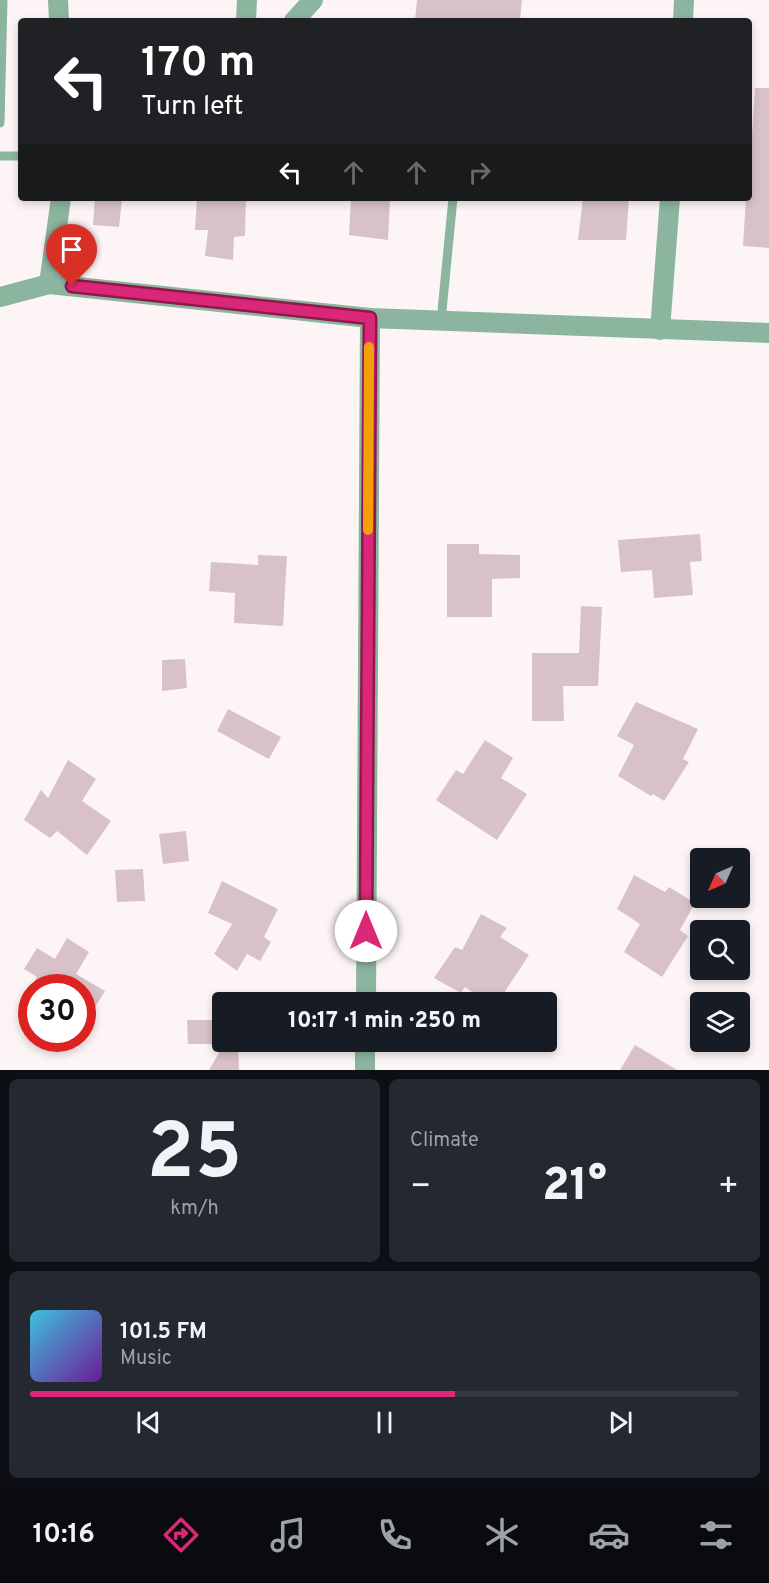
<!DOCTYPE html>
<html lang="en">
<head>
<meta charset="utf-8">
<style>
  :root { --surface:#171b24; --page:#242831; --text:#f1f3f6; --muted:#9ea1a6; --line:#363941; --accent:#db2777 }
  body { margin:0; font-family:Overpass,sans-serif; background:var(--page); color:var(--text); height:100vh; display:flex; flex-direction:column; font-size:22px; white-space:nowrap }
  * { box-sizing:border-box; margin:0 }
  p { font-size:20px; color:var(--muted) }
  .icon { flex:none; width:33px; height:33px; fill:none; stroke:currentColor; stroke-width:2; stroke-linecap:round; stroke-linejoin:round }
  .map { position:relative; height:1070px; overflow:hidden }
  .drawer { display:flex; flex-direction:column; gap:9px; padding:9px; background:#0d0f14; flex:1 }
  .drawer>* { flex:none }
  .banner { position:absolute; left:18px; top:18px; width:734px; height:183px; border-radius:6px; box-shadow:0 3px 9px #0003; background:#202124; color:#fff; overflow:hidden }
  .needle { width:39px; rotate:225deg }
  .buttons { position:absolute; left:690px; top:848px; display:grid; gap:12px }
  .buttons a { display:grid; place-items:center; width:60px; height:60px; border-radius:6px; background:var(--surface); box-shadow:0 3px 9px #0003; font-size:30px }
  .speed { position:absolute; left:18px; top:974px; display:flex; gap:12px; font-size:30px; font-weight:700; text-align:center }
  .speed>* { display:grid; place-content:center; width:78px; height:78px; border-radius:50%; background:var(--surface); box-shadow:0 3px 9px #0003; line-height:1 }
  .speed .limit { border:9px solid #d22; background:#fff; color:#111 }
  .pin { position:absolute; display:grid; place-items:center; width:51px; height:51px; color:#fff; margin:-62px -26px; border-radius:50% 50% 50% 0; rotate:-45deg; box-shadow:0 0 6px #0007 }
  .pin .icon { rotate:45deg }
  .me { position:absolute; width:66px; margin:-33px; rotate:0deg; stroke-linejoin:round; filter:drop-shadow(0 0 4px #0008) }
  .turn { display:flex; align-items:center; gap:21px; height:126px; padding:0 24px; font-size:27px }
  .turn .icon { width:78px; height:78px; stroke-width:2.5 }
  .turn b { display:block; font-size:42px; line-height:51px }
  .lanes { display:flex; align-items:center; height:57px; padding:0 24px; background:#0003; justify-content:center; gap:30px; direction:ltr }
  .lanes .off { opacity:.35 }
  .big { font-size:45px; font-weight:800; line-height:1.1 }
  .drawer .widget { flex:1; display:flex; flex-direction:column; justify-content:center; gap:9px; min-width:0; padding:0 21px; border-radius:9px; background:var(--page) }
  .drawer .dial { align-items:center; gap:0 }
  .dial b { font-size:78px; line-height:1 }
  .song { display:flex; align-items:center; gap:18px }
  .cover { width:72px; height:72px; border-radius:9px; background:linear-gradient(135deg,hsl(190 70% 55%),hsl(280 70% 35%)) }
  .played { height:6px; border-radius:3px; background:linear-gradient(90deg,var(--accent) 60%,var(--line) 60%) }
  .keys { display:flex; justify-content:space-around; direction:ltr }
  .heat { display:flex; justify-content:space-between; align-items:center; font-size:33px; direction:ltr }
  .drawer .tiles { flex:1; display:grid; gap:9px; grid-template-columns:1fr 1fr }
  .widget:last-child { grid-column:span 2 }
  .trip { position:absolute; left:212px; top:992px; width:345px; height:60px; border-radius:6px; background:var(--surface); box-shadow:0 3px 9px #0003; font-weight:800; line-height:60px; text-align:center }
  .tab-bar { display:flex; height:96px; justify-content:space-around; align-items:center; background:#090b0e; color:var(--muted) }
  .tab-bar .icon { width:42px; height:42px }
  .tab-bar .active { color:var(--accent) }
  .tab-bar b { font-size:27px; color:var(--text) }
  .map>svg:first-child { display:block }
  .building { fill:#d8c2c8 }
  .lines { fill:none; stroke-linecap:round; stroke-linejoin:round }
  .service { stroke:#8bb59e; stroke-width:9 }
  .minor { stroke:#8bb59e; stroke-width:20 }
  .route-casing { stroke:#8e194d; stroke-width:15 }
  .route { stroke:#db2777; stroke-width:10 }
  .slow { stroke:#f59e0b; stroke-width:10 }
</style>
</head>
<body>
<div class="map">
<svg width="769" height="1070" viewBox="0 0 769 1070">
  <rect width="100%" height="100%" fill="#fdf4f6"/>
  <g class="building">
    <path d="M417 0H522L520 21H415Z"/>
    <path d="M755 88H769V248L743 246 746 198H748Z"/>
    <path d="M95 198H122L119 227 93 225Z"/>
    <path d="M197 198 246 200 245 236 234 237 233 260 205 256 208 230H195Z"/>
    <path d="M351 198H390L388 240 349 235Z"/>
    <path d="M583 198H629L626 240H578Z"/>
    <path d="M700 534 702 561 690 562 693 595 654 598 652 570 621 572 618 540Z"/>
    <path d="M447 544H479V554L520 555V578L492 579V617H447Z"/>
    <path d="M258 555 287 556 283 626 234 623 235 593 209 591 211 562 258 565Z"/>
    <path d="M581 606 602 607 598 686H563L564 721H532V653H579Z"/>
    <path d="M185 659 187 688 162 691V660Z"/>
    <path d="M636 702 698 729 683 759 689 762 664 801 653 794 651 796 618 776 634 745 617 736Z"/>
    <path d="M228 709 281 737 269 759 217 731Z"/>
    <path d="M485 740 513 758 501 778 527 794 497 840 436 800 456 770 463 774Z"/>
    <path d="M68 760 96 779 82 801 111 821 87 855 57 831 50 838 24 820 41 790 48 798Z"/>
    <path d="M186 831 189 861 163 864 159 834Z"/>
    <path d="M143 869 145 901 117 902 115 870Z"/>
    <path d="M634 875 665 892 669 887 695 903 680 930 688 936 662 977 624 952 640 924 617 909Z"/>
    <path d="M222 881 278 909 264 937 271 942 260 961 247 954 237 971 214 954 232 924 208 913Z"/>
    <path d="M481 914 507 928 500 937 529 955 498 1002H487L465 987 461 993 434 978 455 947 462 950Z"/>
    <path d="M67 938 89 952 76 974 105 991 82 1028V987H31L37 977 24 969 37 948 55 959Z"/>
    <path d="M187 1020H222V1044H188Z"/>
    <path d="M226 1041H238L239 1070H209Z"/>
    <path d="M635 1045 677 1070H620Z"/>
  </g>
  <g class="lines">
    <g class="service">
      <path d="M0 123 3 0"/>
      <path d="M0 156H21"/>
      <path d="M441 321 453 198"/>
    </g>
    <g class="minor">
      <path d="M58 0 59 21"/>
      <path d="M246 21 247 0"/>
      <path d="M294 21 313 0"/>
      <path d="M683 21 684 0"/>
      <path d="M49 284 61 198"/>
      <path d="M0 297 49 284 370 318 769 333"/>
      <path d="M660 330 670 198"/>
      <path d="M366 1002 370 318"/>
      <path d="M365 1070V1041"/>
    </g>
  </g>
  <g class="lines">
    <g class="route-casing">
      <path id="route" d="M72 286 370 318 366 931"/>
    </g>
    <use href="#route" class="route"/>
    <path class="slow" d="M368 530 369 347"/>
  </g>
</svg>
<div class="buttons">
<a><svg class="needle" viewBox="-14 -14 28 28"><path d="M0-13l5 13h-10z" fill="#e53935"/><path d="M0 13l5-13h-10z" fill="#9ea1a6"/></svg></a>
<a><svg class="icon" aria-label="search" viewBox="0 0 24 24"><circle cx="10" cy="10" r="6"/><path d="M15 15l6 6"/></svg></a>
<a><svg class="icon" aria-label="layers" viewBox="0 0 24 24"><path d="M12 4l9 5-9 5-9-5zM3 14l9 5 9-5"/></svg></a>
</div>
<div class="speed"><div class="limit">30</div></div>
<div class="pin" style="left:72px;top:286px;background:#d93025"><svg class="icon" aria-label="arrive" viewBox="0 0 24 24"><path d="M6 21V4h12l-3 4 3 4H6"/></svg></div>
<svg class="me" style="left:366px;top:931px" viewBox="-20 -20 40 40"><circle r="19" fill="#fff"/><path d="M0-13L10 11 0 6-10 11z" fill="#db2777"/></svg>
<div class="trip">10:17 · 1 min · 250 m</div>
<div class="banner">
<div class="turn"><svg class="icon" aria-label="left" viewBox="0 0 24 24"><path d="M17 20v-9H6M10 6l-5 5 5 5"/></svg><div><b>170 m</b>Turn left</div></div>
<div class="lanes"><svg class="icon" aria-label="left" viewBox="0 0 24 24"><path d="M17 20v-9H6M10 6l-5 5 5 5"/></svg><svg class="icon off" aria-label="ahead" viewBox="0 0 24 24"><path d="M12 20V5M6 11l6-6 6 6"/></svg><svg class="icon off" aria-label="ahead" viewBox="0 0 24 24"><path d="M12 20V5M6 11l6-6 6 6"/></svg><svg class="icon off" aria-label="right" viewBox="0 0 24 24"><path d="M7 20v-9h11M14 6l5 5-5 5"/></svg></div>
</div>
</div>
<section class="drawer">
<div class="tiles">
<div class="widget dial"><b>25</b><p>km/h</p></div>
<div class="widget"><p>Climate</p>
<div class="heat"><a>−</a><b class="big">21°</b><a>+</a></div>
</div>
<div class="widget">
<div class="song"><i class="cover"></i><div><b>101.5 FM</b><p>Music</p></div></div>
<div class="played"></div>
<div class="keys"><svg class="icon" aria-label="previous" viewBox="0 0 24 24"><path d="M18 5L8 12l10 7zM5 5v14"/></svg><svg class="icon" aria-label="pause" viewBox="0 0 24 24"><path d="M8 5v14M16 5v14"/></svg><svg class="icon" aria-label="next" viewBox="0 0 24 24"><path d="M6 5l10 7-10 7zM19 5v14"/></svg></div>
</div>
</div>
</section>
<nav class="tab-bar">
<b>10:16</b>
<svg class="icon active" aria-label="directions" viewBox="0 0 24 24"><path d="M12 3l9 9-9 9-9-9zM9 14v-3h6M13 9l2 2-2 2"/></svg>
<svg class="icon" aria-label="music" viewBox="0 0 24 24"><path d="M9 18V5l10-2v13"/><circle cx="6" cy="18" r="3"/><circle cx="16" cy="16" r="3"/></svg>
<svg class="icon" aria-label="phone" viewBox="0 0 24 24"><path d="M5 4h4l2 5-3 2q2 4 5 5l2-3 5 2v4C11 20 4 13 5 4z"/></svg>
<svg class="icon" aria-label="climate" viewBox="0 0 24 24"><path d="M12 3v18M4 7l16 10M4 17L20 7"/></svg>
<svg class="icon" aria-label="car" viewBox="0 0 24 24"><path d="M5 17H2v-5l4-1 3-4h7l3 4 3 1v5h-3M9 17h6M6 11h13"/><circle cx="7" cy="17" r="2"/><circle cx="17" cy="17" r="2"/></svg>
<svg class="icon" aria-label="filters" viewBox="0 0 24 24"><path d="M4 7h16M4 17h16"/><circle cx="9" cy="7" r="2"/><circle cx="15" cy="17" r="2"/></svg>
</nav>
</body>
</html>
